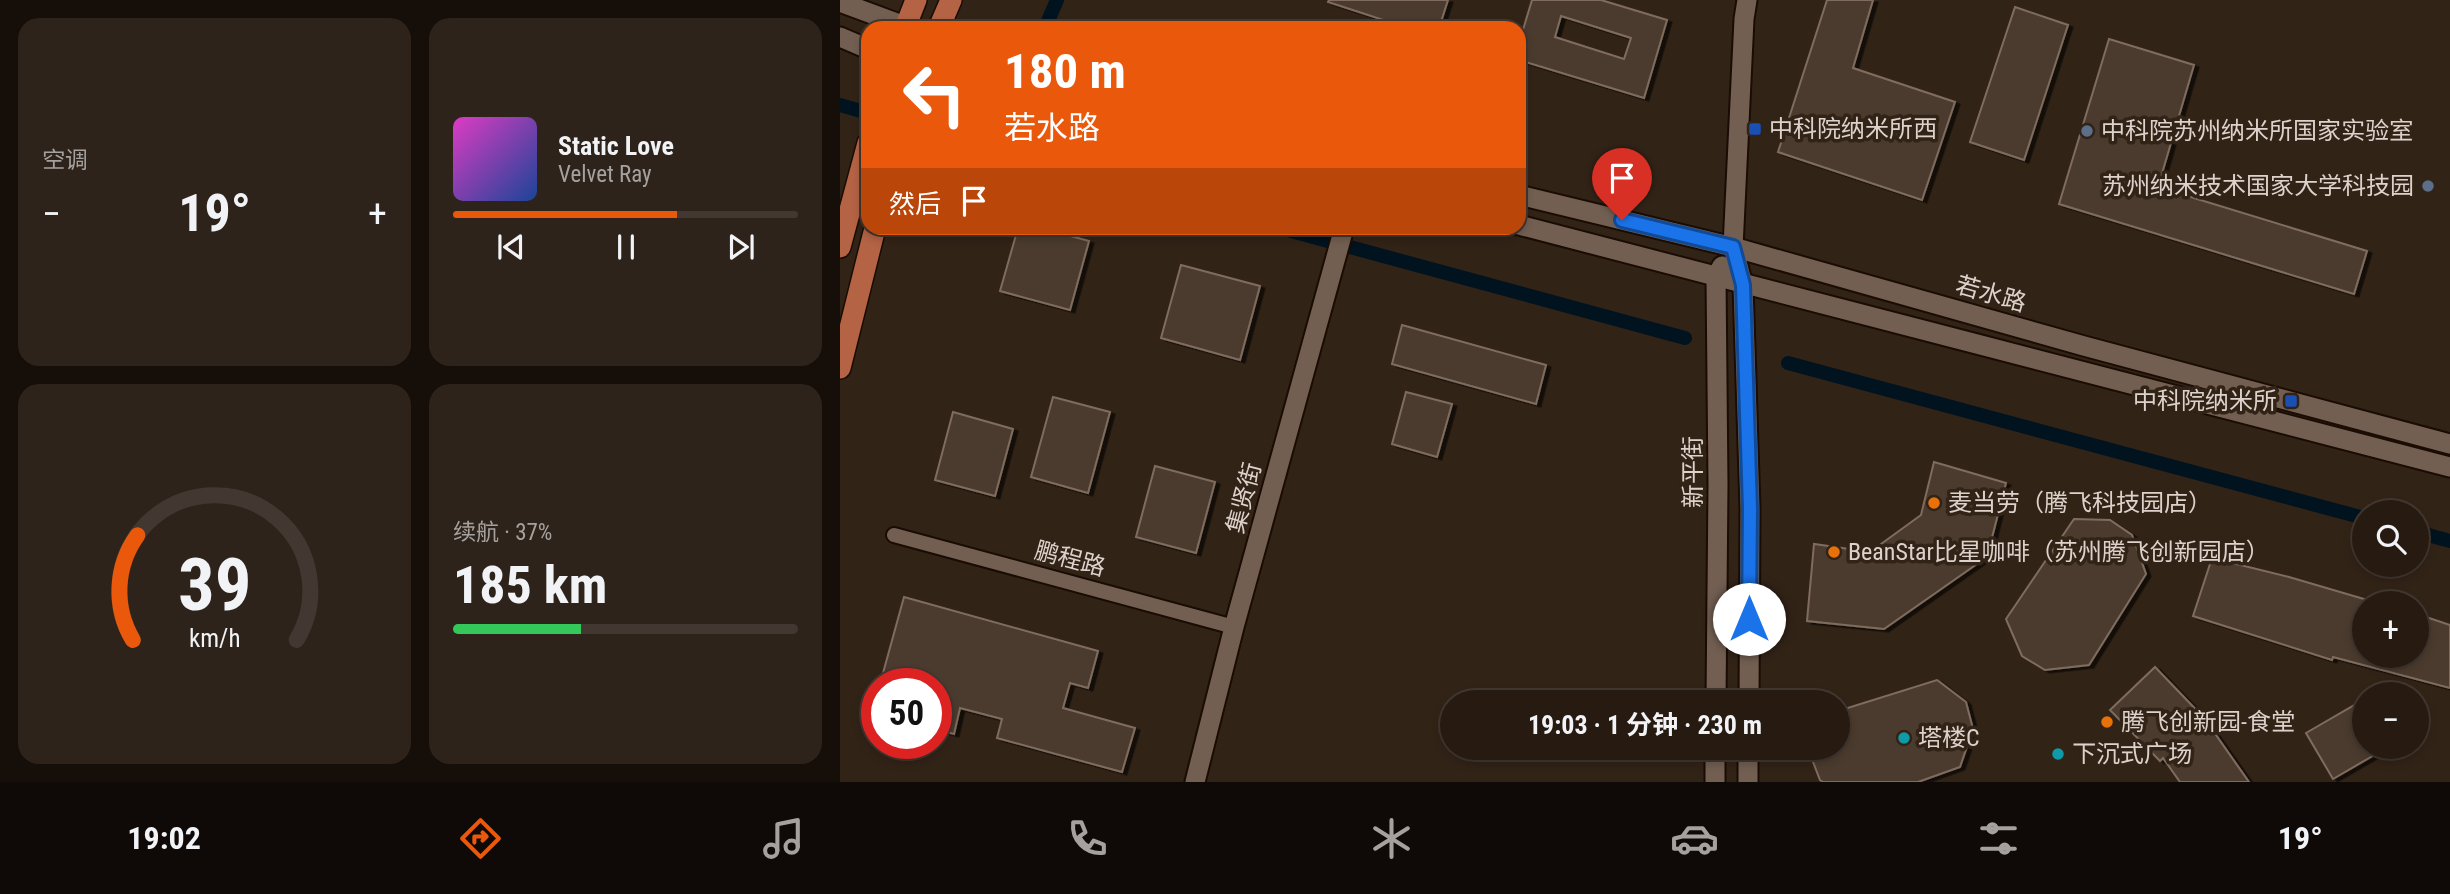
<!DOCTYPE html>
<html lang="zh">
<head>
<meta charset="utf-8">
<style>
  :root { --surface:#261a11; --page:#2e231a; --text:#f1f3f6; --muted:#a4a19f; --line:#423831; --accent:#ea580c }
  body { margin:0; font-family:"Roboto Condensed","Noto Sans SC",sans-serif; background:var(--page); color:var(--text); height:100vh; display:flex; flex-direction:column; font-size:26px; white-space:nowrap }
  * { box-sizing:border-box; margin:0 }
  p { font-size:23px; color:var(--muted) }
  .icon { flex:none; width:38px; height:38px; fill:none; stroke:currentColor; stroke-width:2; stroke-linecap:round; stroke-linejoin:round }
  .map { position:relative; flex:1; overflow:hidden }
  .details { display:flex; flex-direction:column; gap:18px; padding:18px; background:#150e09; width:840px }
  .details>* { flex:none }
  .guide { position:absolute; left:21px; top:21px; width:665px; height:214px; border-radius:21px; box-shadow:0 4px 10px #0003,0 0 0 2px var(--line); background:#ea580c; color:#fff; overflow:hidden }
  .tools { position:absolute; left:1512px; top:500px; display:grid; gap:14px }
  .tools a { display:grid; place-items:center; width:77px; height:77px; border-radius:50%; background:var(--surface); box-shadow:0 4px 10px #0003,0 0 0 2px var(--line); font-size:35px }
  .speed { position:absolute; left:21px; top:668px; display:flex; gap:14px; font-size:35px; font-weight:700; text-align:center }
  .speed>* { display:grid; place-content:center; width:91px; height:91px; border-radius:50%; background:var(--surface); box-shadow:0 4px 10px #0003,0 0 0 2px var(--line); line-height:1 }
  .speed .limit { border:10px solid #d22; background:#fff; color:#111 }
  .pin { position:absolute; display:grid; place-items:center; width:60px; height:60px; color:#fff; margin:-72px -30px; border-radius:50% 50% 50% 0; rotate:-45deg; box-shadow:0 0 7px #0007 }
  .pin .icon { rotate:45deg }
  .me { position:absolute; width:77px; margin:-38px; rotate:0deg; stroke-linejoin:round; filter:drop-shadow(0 0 5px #0008) }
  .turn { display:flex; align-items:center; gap:24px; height:147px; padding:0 28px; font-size:32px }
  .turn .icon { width:91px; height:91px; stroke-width:2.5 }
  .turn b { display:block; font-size:49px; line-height:60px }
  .then { display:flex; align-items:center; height:66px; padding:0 28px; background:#0003; gap:14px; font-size:26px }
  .big { font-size:52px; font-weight:700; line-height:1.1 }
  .details .card { flex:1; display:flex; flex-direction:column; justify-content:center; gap:10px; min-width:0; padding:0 24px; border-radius:21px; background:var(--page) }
  .details .dial { align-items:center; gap:0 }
  .dial svg { height:182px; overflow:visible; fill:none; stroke:var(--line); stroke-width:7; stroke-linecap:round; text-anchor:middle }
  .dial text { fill:var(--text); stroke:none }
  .song { display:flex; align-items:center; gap:21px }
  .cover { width:84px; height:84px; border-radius:10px; background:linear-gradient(135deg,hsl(310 70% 55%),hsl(220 70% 35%)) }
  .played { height:7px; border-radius:4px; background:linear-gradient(90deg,var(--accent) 65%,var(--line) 65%) }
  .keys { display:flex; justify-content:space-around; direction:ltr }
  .heat { display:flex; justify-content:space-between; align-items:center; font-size:38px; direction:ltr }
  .charge { height:10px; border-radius:5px; background:linear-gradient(90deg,#34c759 37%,var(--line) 0) }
  .details .tiles { flex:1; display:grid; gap:18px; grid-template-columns:repeat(2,1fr) }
  .trip { position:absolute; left:600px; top:690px; width:410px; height:70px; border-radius:35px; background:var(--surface); box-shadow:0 4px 10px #0003,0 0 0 2px var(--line); font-weight:700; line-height:70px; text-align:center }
  .tabs { display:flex; height:112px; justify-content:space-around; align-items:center; background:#0f0a07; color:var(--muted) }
  .tabs .icon { width:49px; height:49px }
  .tabs .on { color:var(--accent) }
  .tabs b { font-size:32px; color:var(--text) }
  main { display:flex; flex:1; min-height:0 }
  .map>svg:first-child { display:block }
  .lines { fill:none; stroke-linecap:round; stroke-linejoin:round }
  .canal { stroke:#00131f; stroke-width:14 }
  .building { fill:#4b3a2d; stroke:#7f6c5f; stroke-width:2; fill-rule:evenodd; filter:url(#shadow) }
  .street-casing { stroke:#1a0c03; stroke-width:18 }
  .secondary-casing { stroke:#1a0c03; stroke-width:23 }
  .primary-casing { stroke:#1a0c03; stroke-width:24 }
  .street { stroke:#725f52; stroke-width:14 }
  .secondary { stroke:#725f52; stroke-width:19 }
  .primary { stroke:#b46345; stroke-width:21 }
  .route-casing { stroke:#114b97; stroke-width:18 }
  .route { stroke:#1a73e8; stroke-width:12 }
  .transit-dot { fill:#1a4fb4; stroke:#322317; stroke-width:2.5 }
  .service-dot { fill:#5c6f8a; stroke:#322317; stroke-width:2.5 }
  .food-dot { fill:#e8710a; stroke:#322317; stroke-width:2.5 }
  .culture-dot { fill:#0f9aa8; stroke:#322317; stroke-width:2.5 }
  .labels { text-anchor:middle; stroke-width:7; stroke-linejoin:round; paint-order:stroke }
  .poi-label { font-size:24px; fill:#ddd2cb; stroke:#322317; text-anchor:start }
  .street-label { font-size:24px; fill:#ddd2cb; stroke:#322317 }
</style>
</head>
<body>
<main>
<section class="details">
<div class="tiles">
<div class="card"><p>空调</p>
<div class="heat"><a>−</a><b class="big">19°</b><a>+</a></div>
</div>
<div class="card">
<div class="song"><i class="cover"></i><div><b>Static Love</b><p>Velvet Ray</p></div></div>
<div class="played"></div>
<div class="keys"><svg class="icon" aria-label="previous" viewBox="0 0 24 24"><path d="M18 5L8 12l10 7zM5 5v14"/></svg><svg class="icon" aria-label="pause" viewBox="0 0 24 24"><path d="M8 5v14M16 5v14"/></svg><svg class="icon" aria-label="next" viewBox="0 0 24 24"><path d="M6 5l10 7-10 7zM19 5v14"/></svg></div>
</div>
<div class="card dial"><svg viewBox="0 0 100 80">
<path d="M14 69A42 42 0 1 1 86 69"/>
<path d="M14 69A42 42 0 0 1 16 23" stroke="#ea580c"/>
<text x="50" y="56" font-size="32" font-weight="700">39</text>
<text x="50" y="72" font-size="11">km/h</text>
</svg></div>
<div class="card"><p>续航 · 37%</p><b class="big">185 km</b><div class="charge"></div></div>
</div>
</section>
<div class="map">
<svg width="1610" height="782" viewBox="0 0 1610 782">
  <defs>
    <filter id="shadow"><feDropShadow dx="4.5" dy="2.5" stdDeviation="0" flood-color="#0009"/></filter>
  </defs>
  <rect width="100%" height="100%" fill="#322317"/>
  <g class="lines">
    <g class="canal">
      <path d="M205 28 217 0"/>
      <path d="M0 105 28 113"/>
      <path d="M440 228 845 338"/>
      <path d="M948 363 1524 518"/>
      <path d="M1577 532 1610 541"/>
    </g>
  </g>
  <g class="building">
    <path d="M489 0H608L599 28H568L488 2Z"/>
    <path d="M692 0H761L827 20 804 98 679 60V43ZM721 16 791 38 784 59 715 37Z"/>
    <path d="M987 0H1033L1013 68 1115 102 1082 200 938 152Z"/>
    <path d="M1175 7 1228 25 1184 160 1130 142Z"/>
    <path d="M1269 39 1354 65 1318 187 1527 251 1514 294 1219 204Z"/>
    <path d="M178 228H201L249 241 230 310 160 291Z"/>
    <path d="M341 265 420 286 400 360 321 338Z"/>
    <path d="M562 325 706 365 696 404 552 364Z"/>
    <path d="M566 392 612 404 597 457 552 444Z"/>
    <path d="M213 397 270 412 248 493 191 477Z"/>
    <path d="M113 412 173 429 155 496 95 480Z"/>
    <path d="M1094 462 1166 483 1147 557 1044 629 967 621 974 544 1030 552 1081 515Z"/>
    <path d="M315 466 375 482 356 553 296 537Z"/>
    <path d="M1234 519 1270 520 1292 535 1306 574 1249 665 1205 670 1182 656 1166 619Z"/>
    <path d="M1372 558 1449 577 1524 599V656H1577V614L1610 625V688L1493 657 1492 660 1353 616Z"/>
    <path d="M64 597 258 651 248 688 230 683 223 708 295 728 282 772 157 738 162 719 120 708 114 734 96 729V684H40Z"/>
    <path d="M1315 667 1364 718 1409 782H1340L1323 758 1320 761 1270 710Z"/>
    <path d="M1097 680 1126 702 1133 729 1120 767 1078 782H983L980 780 970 754 973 747H998V711Z"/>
    <path d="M1518 703 1524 714V747H1548L1493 779 1466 733Z"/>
  </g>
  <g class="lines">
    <g class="street-casing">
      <path id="street" d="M54 535 394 627"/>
    </g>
    <g class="secondary-casing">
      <g id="secondary">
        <path d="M907 0 904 19 893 247 903 285 910 509 909 702"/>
        <path d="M0 2 70 28"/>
        <path d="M0 37 28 49"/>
        <path d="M679 195 893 247 1244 346 1610 444"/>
        <path d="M679 225C989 307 1300 385 1610 467"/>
        <path d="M876 702 878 485 876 277 882 266"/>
        <path d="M355 782 394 627 504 228"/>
        <path d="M875 782V747"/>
        <path d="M908 782V747"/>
      </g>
    </g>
    <g class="primary-casing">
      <g id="primary">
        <path d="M65 28 76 0"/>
        <path d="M99 28 111 0"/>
        <path d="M0 247 28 143"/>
        <path d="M0 368 35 228"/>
      </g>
    </g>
    <use href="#street" class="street"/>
    <use href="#secondary" class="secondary"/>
    <use href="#primary" class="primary"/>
  </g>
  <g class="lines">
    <g class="route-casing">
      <path id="route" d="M782 220 893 247 903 285 910 509 909 619"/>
    </g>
    <use href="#route" class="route"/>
  </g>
  <g class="transit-dot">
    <rect x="908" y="122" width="14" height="14" rx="3.5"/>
    <rect x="1444" y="394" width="14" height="14" rx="3.5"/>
  </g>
  <g class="service-dot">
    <circle cx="1247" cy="131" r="7"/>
    <circle cx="1588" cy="186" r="7"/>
  </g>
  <g class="food-dot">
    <circle cx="1094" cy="503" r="7"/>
    <circle cx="994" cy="552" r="7"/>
    <circle cx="1267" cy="722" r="7"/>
  </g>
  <g class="culture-dot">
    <circle cx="1064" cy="738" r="7"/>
    <circle cx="1218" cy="754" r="7"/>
  </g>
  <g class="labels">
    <g class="poi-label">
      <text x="929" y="137">中科院纳米所西</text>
      <text x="1261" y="139">中科院苏州纳米所国家实验室</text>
      <text x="1574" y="194" text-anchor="end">苏州纳米技术国家大学科技园</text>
      <text x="1437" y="409" text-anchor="end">中科院纳米所</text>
      <text x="1108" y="511">麦当劳（腾飞科技园店）</text>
      <text x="1008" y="560">BeanStar比星咖啡（苏州腾飞创新园店）</text>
      <text x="1281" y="730">腾飞创新园-食堂</text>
      <text x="1078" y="746">塔楼C</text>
      <text x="1232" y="762">下沉式广场</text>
    </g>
    <g class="street-label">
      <text transform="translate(1151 294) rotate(16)" y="8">若水路</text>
      <text transform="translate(853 472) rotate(-90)" y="8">新平街</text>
      <text transform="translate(404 498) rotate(-75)" y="8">集贤街</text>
      <text transform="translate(230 559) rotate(15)" y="8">鹏程路</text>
    </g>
  </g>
</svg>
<div class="tools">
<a><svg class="icon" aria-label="search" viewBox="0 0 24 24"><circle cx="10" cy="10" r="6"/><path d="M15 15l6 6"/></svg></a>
<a>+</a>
<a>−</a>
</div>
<div class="speed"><div class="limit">50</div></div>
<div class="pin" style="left:782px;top:220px;background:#d93025"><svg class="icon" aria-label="arrive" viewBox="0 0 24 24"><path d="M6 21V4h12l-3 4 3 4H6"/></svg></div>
<svg class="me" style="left:909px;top:619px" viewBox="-20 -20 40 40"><circle r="19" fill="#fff"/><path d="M0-13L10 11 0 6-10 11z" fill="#1a73e8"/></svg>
<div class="trip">19:03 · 1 分钟 · 230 m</div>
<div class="guide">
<div class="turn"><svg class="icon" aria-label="left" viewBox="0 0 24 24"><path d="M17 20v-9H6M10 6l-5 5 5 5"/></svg><div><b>180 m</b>若水路</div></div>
<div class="then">然后<svg class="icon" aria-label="arrive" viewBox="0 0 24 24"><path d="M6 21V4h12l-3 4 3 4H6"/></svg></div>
</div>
</div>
</main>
<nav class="tabs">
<b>19:02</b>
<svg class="icon on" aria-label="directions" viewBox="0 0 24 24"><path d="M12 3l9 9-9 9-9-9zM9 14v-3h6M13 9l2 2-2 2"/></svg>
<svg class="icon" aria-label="music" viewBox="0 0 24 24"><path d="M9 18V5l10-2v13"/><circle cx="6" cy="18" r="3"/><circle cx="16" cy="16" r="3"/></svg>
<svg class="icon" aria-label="phone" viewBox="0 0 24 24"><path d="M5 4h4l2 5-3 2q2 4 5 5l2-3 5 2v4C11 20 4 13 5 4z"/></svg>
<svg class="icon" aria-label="climate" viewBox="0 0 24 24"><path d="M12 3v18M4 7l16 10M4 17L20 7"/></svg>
<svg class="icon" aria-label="car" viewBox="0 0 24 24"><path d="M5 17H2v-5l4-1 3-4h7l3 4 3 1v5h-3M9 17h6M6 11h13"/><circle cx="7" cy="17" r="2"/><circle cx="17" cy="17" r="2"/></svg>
<svg class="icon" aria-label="filters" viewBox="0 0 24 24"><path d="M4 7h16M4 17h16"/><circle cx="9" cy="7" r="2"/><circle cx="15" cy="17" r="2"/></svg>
<b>19°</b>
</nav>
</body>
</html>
